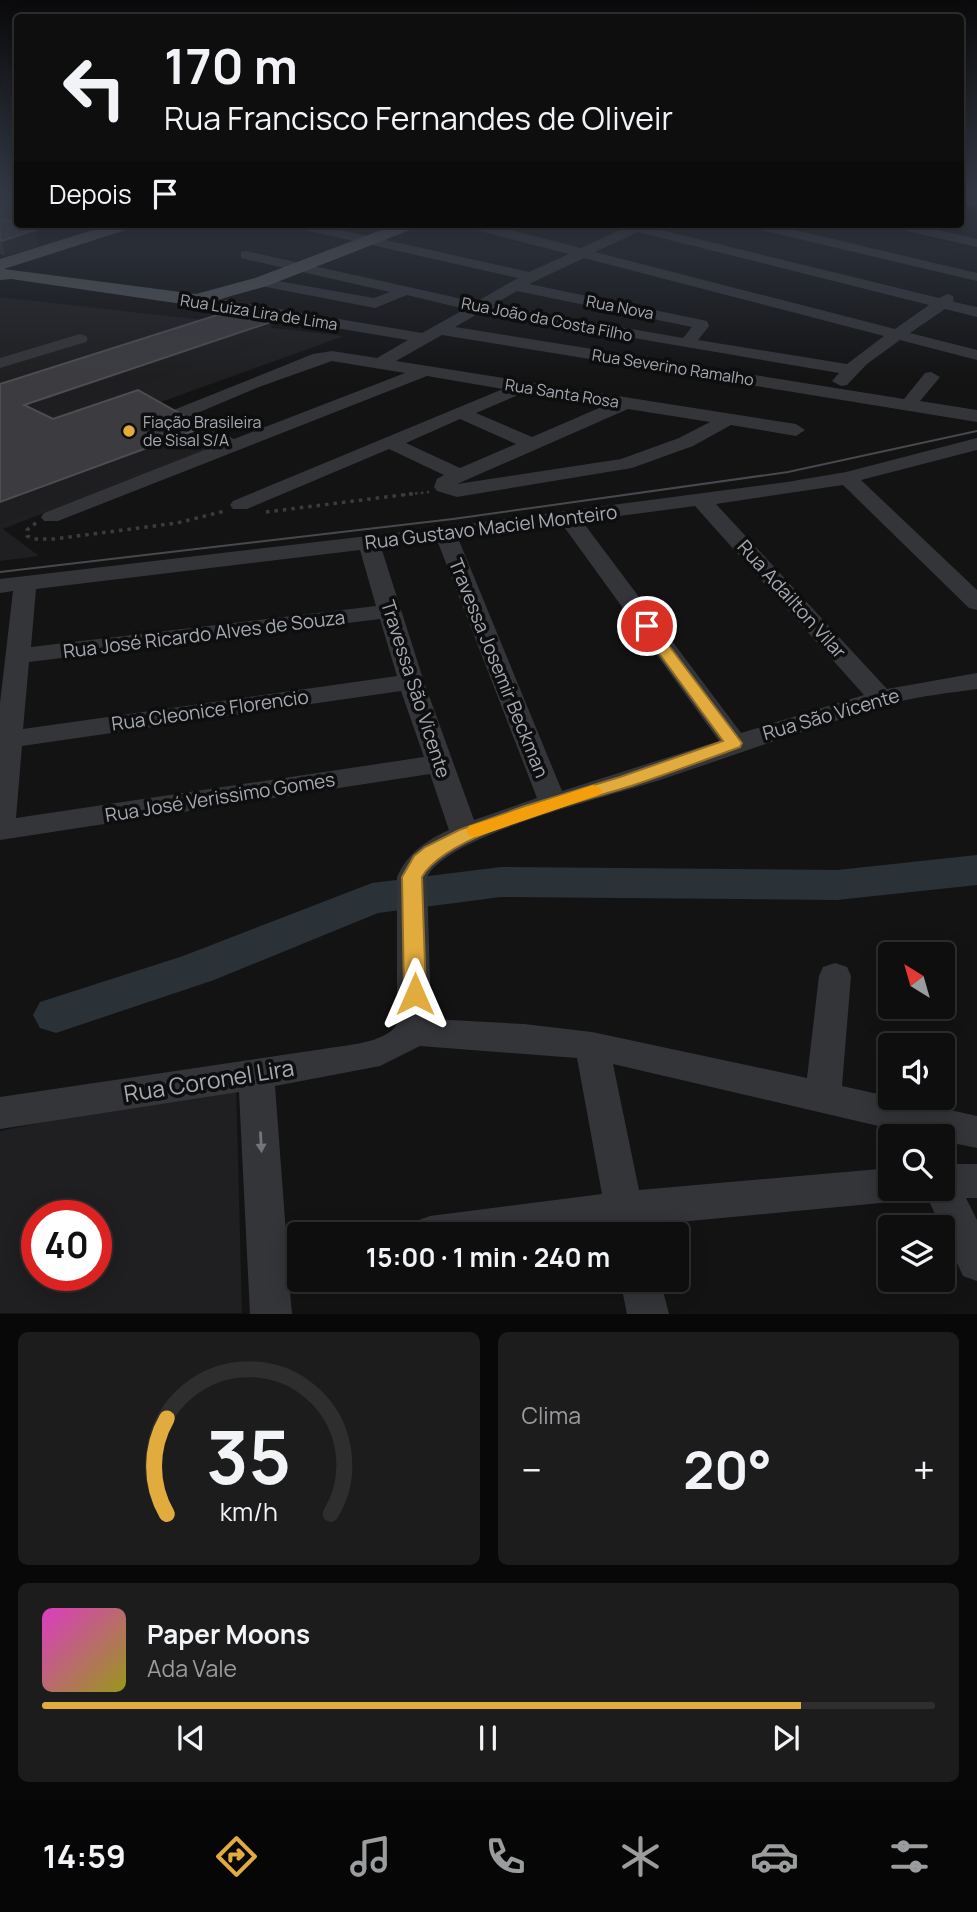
<!DOCTYPE html>
<html lang="pt">
<head>
<meta charset="utf-8">
<style>
  :root { --surface:#0e0e0f; --page:#1c1c1d; --text:#f1f3f6; --muted:#9b9c9e; --line:#2e2e2f; --accent:#e2ab3d }
  body { margin:0; font-family:Manrope,sans-serif; background:var(--page); color:var(--text); height:100vh; display:flex; flex-direction:column; font-size:26px; white-space:nowrap }
  * { box-sizing:border-box; margin:0 }
  p { font-size:23px; color:var(--muted) }
  .icon { flex:none; width:38px; height:38px; fill:none; stroke:currentColor; stroke-width:2; stroke-linecap:round; stroke-linejoin:round }
  .map { position:relative; height:1314px; overflow:hidden }
  .sheet { display:flex; flex-direction:column; gap:18px; padding:18px; background:#080808; flex:1 }
  .sheet>* { flex:none }
  .top-card { position:absolute; left:14px; top:14px; width:950px; height:214px; border-radius:7px; box-shadow:0 4px 18px #0003,0 0 0 2px var(--line); background:#0e0e0f; color:var(--text); overflow:hidden }
  .needle { width:46px; rotate:323deg }
  .tools { position:absolute; left:878px; top:942px; display:grid; gap:14px }
  .tools a { display:grid; place-items:center; width:77px; height:77px; border-radius:7px; background:var(--surface); box-shadow:0 4px 18px #0003,0 0 0 2px var(--line); font-size:35px }
  .speed { position:absolute; left:21px; top:1200px; display:flex; gap:14px; font-size:35px; font-weight:700; text-align:center }
  .speed>* { display:grid; place-content:center; width:91px; height:91px; border-radius:50%; background:var(--surface); box-shadow:0 4px 18px #0003,0 0 0 2px var(--line); line-height:1 }
  .speed .limit { border:10px solid #d22; background:#fff; color:#111 }
  .pin { position:absolute; display:grid; place-items:center; width:60px; height:60px; color:#fff; margin:-30px; border:4px solid #fff; border-radius:50%; box-shadow:0 2px 7px #0007 }
  .me { position:absolute; width:77px; margin:-38px; rotate:0deg; stroke-linejoin:round; filter:drop-shadow(0 0 5px #0008) }
  .turn { display:flex; align-items:center; gap:24px; height:147px; padding:0 35px; font-size:32px }
  .turn .icon { width:91px; height:91px; stroke-width:2.5 }
  .turn b { display:block; font-size:49px; line-height:60px }
  .then { display:flex; align-items:center; height:66px; padding:0 35px; background:#0003; gap:14px; font-size:26px }
  .big { font-size:52px; font-weight:700; line-height:1.1 }
  .sheet .tile { flex:1; display:flex; flex-direction:column; justify-content:center; gap:10px; min-width:0; padding:0 24px; border-radius:10px; background:var(--page) }
  .sheet .dial { align-items:center; gap:0 }
  .dial svg { height:182px; overflow:visible; fill:none; stroke:var(--line); stroke-width:7; stroke-linecap:round; text-anchor:middle }
  .dial text { fill:var(--text); stroke:none }
  .song { display:flex; align-items:center; gap:21px }
  .cover { width:84px; height:84px; border-radius:10px; background:linear-gradient(135deg,hsl(310 70% 55%),hsl(60 70% 35%)) }
  .played { height:7px; border-radius:4px; background:linear-gradient(90deg,var(--accent) 85%,var(--line) 85%) }
  .keys { display:flex; justify-content:space-around; direction:ltr }
  .heat { display:flex; justify-content:space-between; align-items:center; font-size:38px; direction:ltr }
  .sheet .tiles { flex:1; display:grid; gap:18px; grid-template-columns:1fr 1fr }
  .tile:last-child { grid-column:span 2 }
  .trip { position:absolute; left:287px; top:1222px; width:402px; height:70px; border-radius:7px; background:var(--surface); box-shadow:0 4px 18px #0003,0 0 0 2px var(--line); font-weight:700; line-height:70px; text-align:center }
  .dock { display:flex; height:112px; justify-content:space-around; align-items:center; background:#060606; color:var(--muted) }
  .dock .icon { width:49px; height:49px }
  .dock .current { color:var(--accent) }
  .dock b { font-size:32px; color:var(--text) }
  .map>svg:first-child { display:block }
  .built { fill:#1f1f21; fill-rule:evenodd }
  .lines { fill:none; stroke-linecap:round; stroke-linejoin:round }
  .river { fill:#2a3137; fill-rule:evenodd }
  .path-far1 { stroke:#3a3c40; stroke-width:2.5; stroke-dasharray:2.5 3.5; stroke-linecap:butt }
  .path { stroke:#3a3c40; stroke-width:3.5; stroke-dasharray:3.5 5; stroke-linecap:butt }
  .minor { fill:#343539; fill-rule:evenodd }
  .major { fill:#505257; fill-rule:evenodd }
  .tram { stroke:#47494e; stroke-width:2 }
  .wall { fill:#2f2f32 }
  .shaded-wall { fill:#1e1e20 }
  .building { fill:#3c3c40; stroke:#4c4e52; stroke-width:2 }
  .oneway { fill:#72757c }
  .route { fill:#e2ab3d; stroke:#936f28; stroke-width:2 }
  .slow { fill:#f59e0b }
  .poi-dot { fill:#e2ab3d; stroke:#0e0e0f; stroke-width:2.5 }
  .labels { text-anchor:middle; stroke-width:7; stroke-linejoin:round; paint-order:stroke }
  .far-street-label { font-size:16px; fill:#a5aab3; stroke:#0e0e0f }
  .far-poi-label { font-size:16px; fill:#a5aab3; stroke:#0e0e0f; text-anchor:start }
  .street-label { font-size:19px; fill:#a5aab3; stroke:#0e0e0f }
  .near-street-label { font-size:23px; fill:#a5aab3; stroke:#0e0e0f }
</style>
</head>
<body>
<div class="map">
<svg width="977" height="1314" viewBox="0 0 977 1314">
  <rect width="100%" height="100%" fill="#131314"/>
  <g class="built">
    <path d="M0 297 344 336 147 407 216 446 3 529 39 556 0 561Z"/>
    <path d="M236 1083 242 1313H0V1131ZM37 1216H96V1276H37Z"/>
  </g>
  <g class="lines">
    <path class="river" d="M977 855V885L837 900 501 897 378 913 214 980 56 1033 40 1028 33 1015 40 1002 183 956 372 883 501 867 837 870Z"/>
    <path class="path-far1" d="M403 495 429 492"/>
    <g class="path">
      <path d="M266 512 418 493"/>
      <path d="M36 523 27 530V536L34 539H54L177 523 225 511"/>
    </g>
    <g class="minor">
      <path d="M961 196 977 199V207L961 204Z"/>
      <path d="M289 224H314L529 272 569 254 465 227 463 224H486L581 248 624 228 615 224H651L649 227 939 298 948 294 953 296 954 302 977 307V317L945 309 910 333 977 350V360L900 340 867 364 847 385 841 386 832 381 839 373 481 312 455 327 904 399 925 373 931 372 940 377 920 401 977 410V422L442 335 396 361 796 424 805 430 796 436 731 425 693 446 632 468 457 497 437 491 434 487 437 479 444 475 389 449 247 509H233L230 505 233 501 503 389 427 376 58 521H44L41 517 44 513 217 445 173 424 168 415 171 411 313 354 332 351 377 358 408 340 196 305 191 303 188 300 191 297 196 295 422 333 465 309 407 295 375 308 256 285 254 282 256 279 261 278 374 298 390 292 241 258V252L246 251 476 302 518 278 296 228ZM638 232 929 305 895 329 595 252ZM584 258 884 336 847 364 698 340 709 326 707 321 529 284ZM517 291 692 327 683 338 493 305ZM332 361 405 373 234 439 188 417 259 387ZM525 392 606 405 532 437 476 413ZM628 409 710 422 679 438 621 459 457 484ZM460 419 516 444 460 468 406 443Z"/>
      <path d="M745 224H769L977 273V281L752 228Z"/>
      <path d="M887 224H912L977 239V247L889 227Z"/>
      <path d="M80 334 86 336 88 339 86 342 0 368V358Z"/>
      <path d="M977 438V450L861 480 977 590V610L969 608 843 485 716 504 887 689 977 673V689C949 693 920 696 893 703 815 726 738 754 660 780 612 796 448 834 427 877L431 1019 524 1024 592 1032 807 1078 819 976 823 967 835 963 847 967 851 976 842 1086 977 1116V1148L943 1141V1136H921L613 1064 639 1190 891 1168V1188H909L904 1197 891 1202 647 1225 649 1234H609L608 1229 571 1234H411L416 1221 430 1216 602 1194 577 1058 420 1046 380 1066 275 1086 286 1233 299 1231 306 1234H299V1269L288 1270 292 1314H250L239 1092 0 1129V1097L323 1049C344 1045 385 1044 397 1024V877C408 853 425 841 449 830L430 774 0 840V703L13 591 0 593V579L445 527 787 482 846 472ZM695 506 864 695 741 733 582 521ZM562 524 719 741 562 791 458 538ZM437 540 537 798 474 820 424 682 381 547ZM360 550 376 606 31 647 36 589ZM380 619 397 676 23 729 29 662ZM401 691 424 757 16 818 22 746Z"/>
      <path d="M943 1164H977V1198H966L977 1220V1281L963 1276 943 1232V1227H941L923 1188H943Z"/>
      <path d="M620 1279H660L669 1314H627Z"/>
    </g>
    <path class="major" d="M112 224H137L135 227 4 269 196 294 255 278 397 224H420L418 227 267 286 196 306 11 279 0 280V259Z"/>
    <path class="tram" d="M0 572 453 519 788 472 977 431"/>
  </g>
  <path class="wall" d="M0 200 18 224H40L28 228 38 246 5 256 0 254Z"/>
  <g class="shaded-wall">
    <path d="M18 219V224H40L5 235 3 223Z"/>
    <path d="M35 230 38 246 5 256 2 241Z"/>
    <path d="M271 322 273 339 28 423 24 405Z"/>
    <path d="M204 427 207 446 0 524V502Z"/>
  </g>
  <g class="building">
    <path d="M5 198 18 202V219L8 222 0 219V200Z"/>
    <path d="M0 219 35 230 2 241 0 240Z"/>
    <path d="M239 308 271 322 24 405 53 419 138 390 204 427 0 502V384Z"/>
  </g>
  <defs><path id="oneway-solid" d="M-6-.8H1V-3.2L6.5 0L1 3.2V.8H-6Z" transform="scale(1.75)"/></defs>
  <use class="oneway" href="#oneway-solid" transform="translate(261 1142) rotate(87)"/>
  <linearGradient id="sky" x2="0" y2="1"><stop stop-color="#0a0a0b"/><stop offset="0.51" stop-color="#333945"/><stop offset="1" stop-color="#333945" stop-opacity="0"/></linearGradient>
  <rect width="977" height="378" fill="url(#sky)"/>
  <path class="route" d="M647 621 652 623 742 743 740 747C705 760 670 773 634 785 584 802 447 832 422 877L426 994 423 1000 415 1003 407 1000 404 994 402 877 414 856 425 847 459 830 525 806 620 777 723 741 639 626Z"/>
  <path class="slow" d="M593 785 599 787 602 791 599 795 476 837 469 836 466 831 469 826Z"/>
  <circle class="poi-dot" cx="129" cy="431" r="7"/>
  <g class="labels">
    <g class="far-street-label">
      <text transform="translate(620 307) rotate(11)" y="6">Rua Nova</text>
      <text transform="translate(259 312) rotate(9)" y="6">Rua Luiza Lira de Lima</text>
      <text transform="translate(547 319) rotate(11)" y="6">Rua João da Costa Filho</text>
      <text transform="translate(673 367) rotate(9)" y="6">Rua Severino Ramalho</text>
      <text transform="translate(562 393) rotate(9)" y="6">Rua Santa Rosa</text>
    </g>
    <g class="far-poi-label">
      <text x="143" y="428">Fiação Brasileira<tspan x="143" dy="18">de Sisal S/A</tspan></text>
    </g>
    <g class="street-label">
      <text transform="translate(491 527) rotate(-7)" y="7">Rua Gustavo Maciel Monteiro</text>
      <text transform="translate(792 599) rotate(48)" y="7">Rua Adailton Vilar</text>
      <text transform="translate(204 634) rotate(-7)" y="7">Rua José Ricardo Alves de Souza</text>
      <text transform="translate(499 668) rotate(68)" y="7">Travessa Josemir Beckman</text>
      <text transform="translate(416 689) rotate(72)" y="7">Travessa São Vicente</text>
      <text transform="translate(210 710) rotate(-8)" y="7">Rua Cleonice Florencio</text>
      <text transform="translate(831 714) rotate(-16)" y="7">Rua São Vicente</text>
      <text transform="translate(220 797) rotate(-9)" y="7">Rua José Verissimo Gomes</text>
    </g>
    <g class="near-street-label">
      <text transform="translate(209 1081) rotate(-9)" y="8">Rua Coronel Lira</text>
    </g>
  </g>
</svg>
<div class="tools">
<a><svg class="needle" viewBox="-14 -14 28 28"><path d="M0-13l5 13h-10z" fill="#e53935"/><path d="M0 13l5-13h-10z" fill="#9b9c9e"/></svg></a>
<a><svg class="icon" aria-label="sound" viewBox="0 0 24 24"><path d="M4 9h4l5-4v14l-5-4H4zM17 9q2 3 0 6"/></svg></a>
<a><svg class="icon" aria-label="search" viewBox="0 0 24 24"><circle cx="10" cy="10" r="6"/><path d="M15 15l6 6"/></svg></a>
<a><svg class="icon" aria-label="layers" viewBox="0 0 24 24"><path d="M12 4l9 5-9 5-9-5zM3 14l9 5 9-5"/></svg></a>
</div>
<div class="speed"><div class="limit">40</div></div>
<div class="pin" style="left:647px;top:626px;background:#d93025"><svg class="icon" aria-label="arrive" viewBox="0 0 24 24"><path d="M6 21V4h12l-3 4 3 4H6"/></svg></div>
<svg class="me" style="left:415px;top:994px" viewBox="-20 -20 40 40"><path d="M0-17L14 15 0 8-14 15z" fill="#e2ab3d" stroke="#fff" stroke-width="4"/></svg>
<div class="trip">15:00 · 1 min · 240 m</div>
<div class="top-card">
<div class="turn"><svg class="icon" aria-label="left" viewBox="0 0 24 24"><path d="M17 20v-9H6M10 6l-5 5 5 5"/></svg><div><b>170 m</b>Rua Francisco Fernandes de Oliveir</div></div>
<div class="then">Depois<svg class="icon" aria-label="arrive" viewBox="0 0 24 24"><path d="M6 21V4h12l-3 4 3 4H6"/></svg></div>
</div>
</div>
<section class="sheet">
<div class="tiles">
<div class="tile dial"><svg viewBox="0 0 100 80">
<path d="M14 69A42 42 0 1 1 86 69"/>
<path d="M14 69A42 42 0 0 1 14 27" stroke="#e2ab3d"/>
<text x="50" y="56" font-size="32" font-weight="700">35</text>
<text x="50" y="72" font-size="11">km/h</text>
</svg></div>
<div class="tile"><p>Clima</p>
<div class="heat"><a>−</a><b class="big">20°</b><a>+</a></div>
</div>
<div class="tile">
<div class="song"><i class="cover"></i><div><b>Paper Moons</b><p>Ada Vale</p></div></div>
<div class="played"></div>
<div class="keys"><svg class="icon" aria-label="previous" viewBox="0 0 24 24"><path d="M18 5L8 12l10 7zM5 5v14"/></svg><svg class="icon" aria-label="pause" viewBox="0 0 24 24"><path d="M8 5v14M16 5v14"/></svg><svg class="icon" aria-label="next" viewBox="0 0 24 24"><path d="M6 5l10 7-10 7zM19 5v14"/></svg></div>
</div>
</div>
</section>
<nav class="dock">
<b>14:59</b>
<svg class="icon current" aria-label="directions" viewBox="0 0 24 24"><path d="M12 3l9 9-9 9-9-9zM9 14v-3h6M13 9l2 2-2 2"/></svg>
<svg class="icon" aria-label="music" viewBox="0 0 24 24"><path d="M9 18V5l10-2v13"/><circle cx="6" cy="18" r="3"/><circle cx="16" cy="16" r="3"/></svg>
<svg class="icon" aria-label="phone" viewBox="0 0 24 24"><path d="M5 4h4l2 5-3 2q2 4 5 5l2-3 5 2v4C11 20 4 13 5 4z"/></svg>
<svg class="icon" aria-label="climate" viewBox="0 0 24 24"><path d="M12 3v18M4 7l16 10M4 17L20 7"/></svg>
<svg class="icon" aria-label="car" viewBox="0 0 24 24"><path d="M5 17H2v-5l4-1 3-4h7l3 4 3 1v5h-3M9 17h6M6 11h13"/><circle cx="7" cy="17" r="2"/><circle cx="17" cy="17" r="2"/></svg>
<svg class="icon" aria-label="filters" viewBox="0 0 24 24"><path d="M4 7h16M4 17h16"/><circle cx="9" cy="7" r="2"/><circle cx="15" cy="17" r="2"/></svg>
</nav>
</body>
</html>
